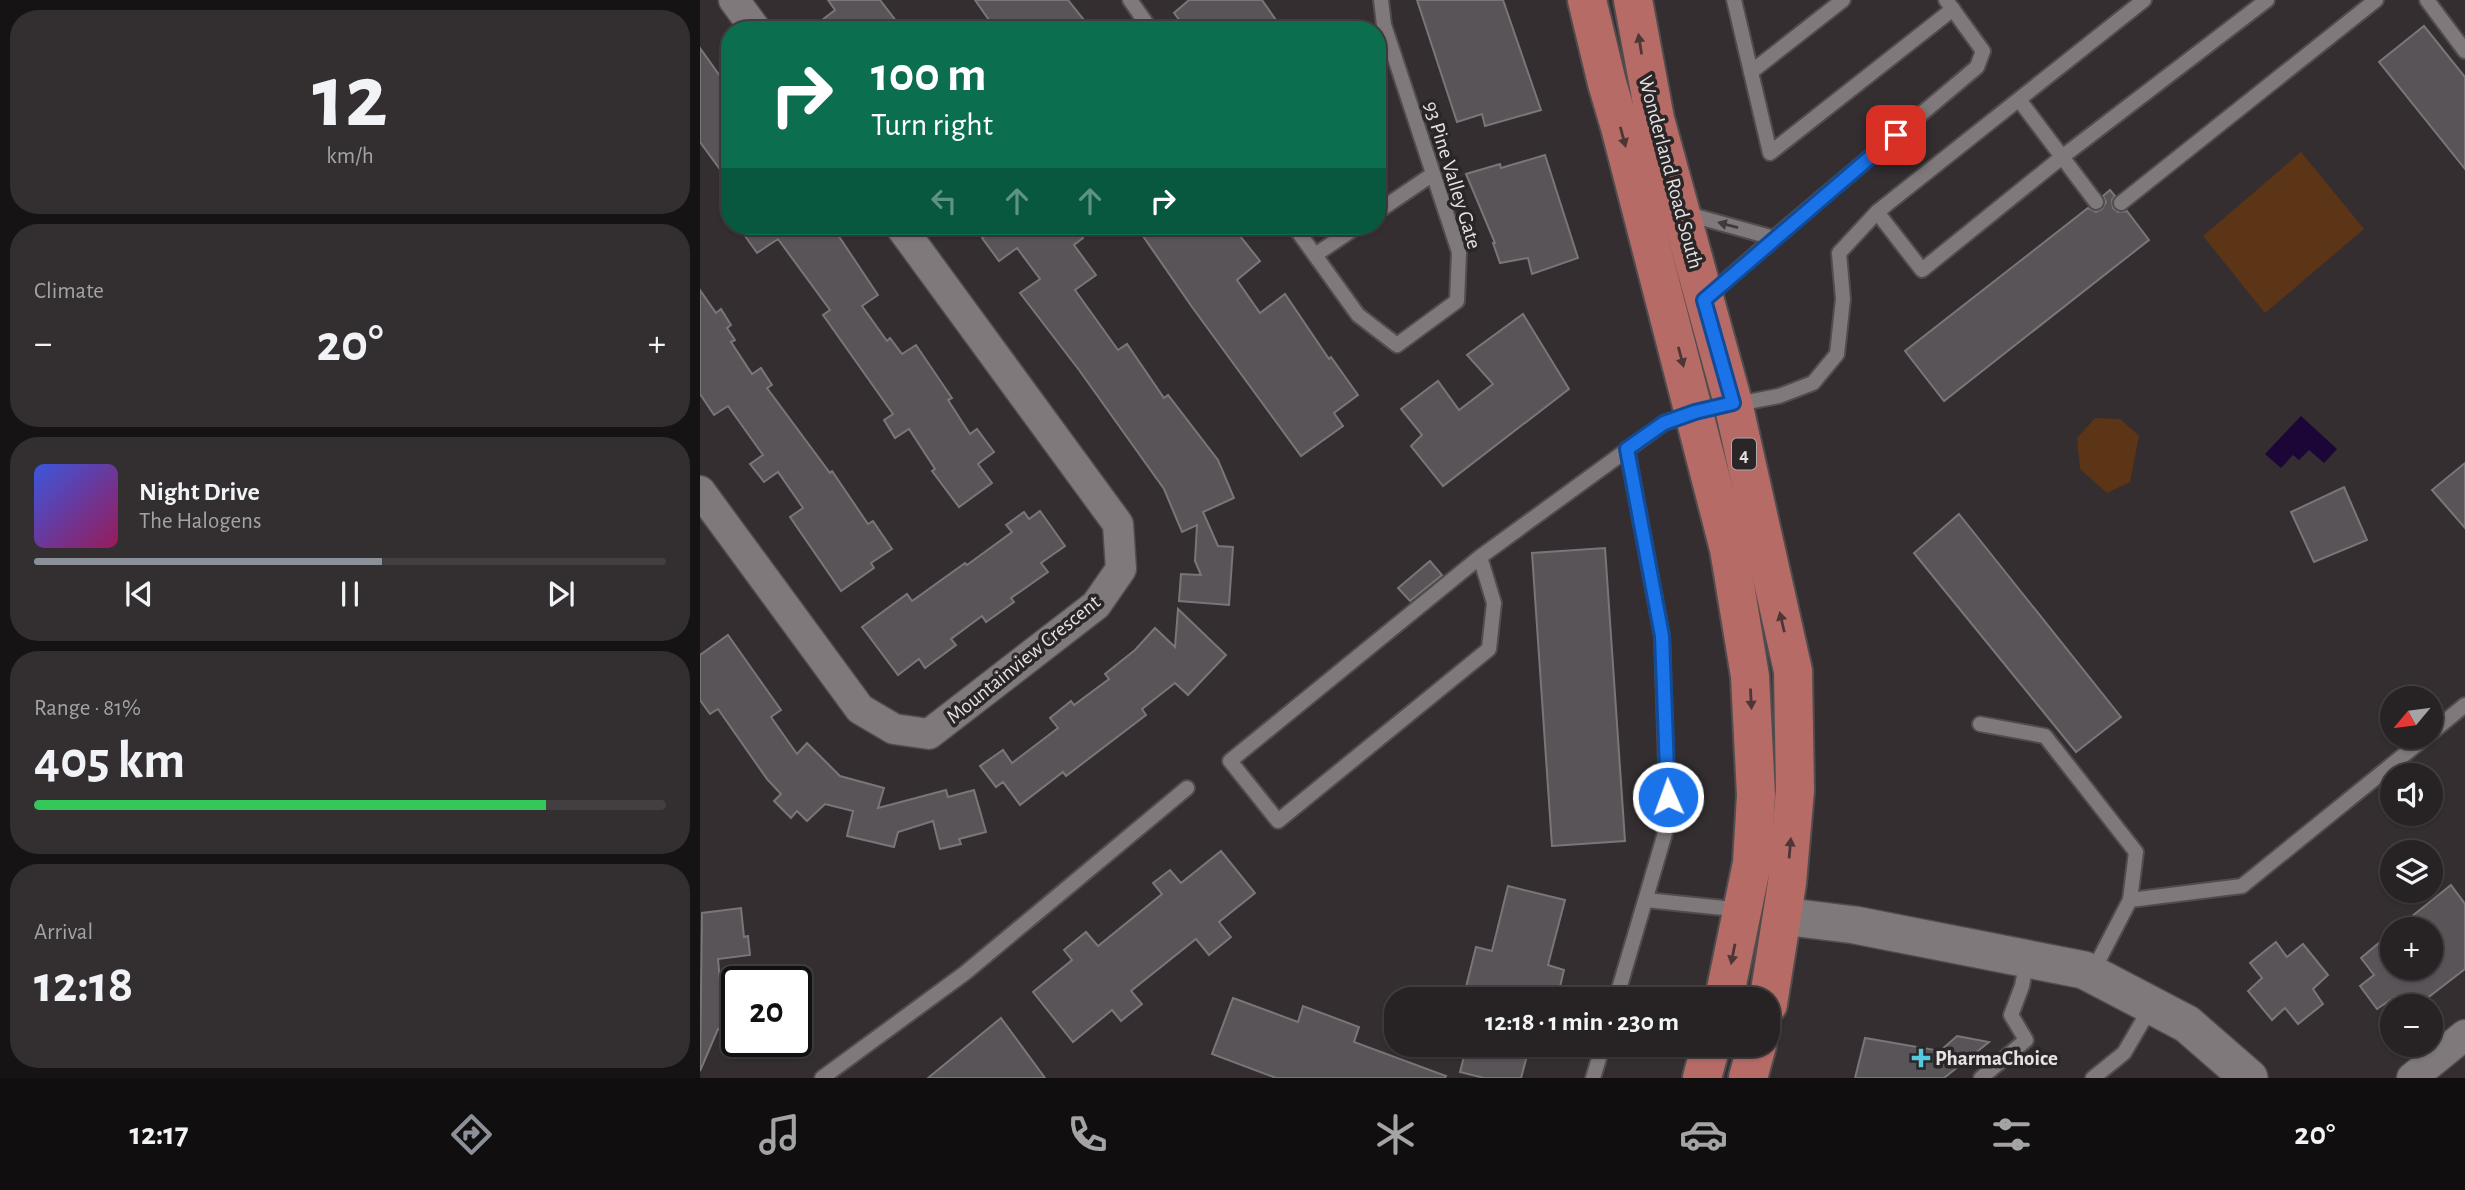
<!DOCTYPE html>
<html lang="en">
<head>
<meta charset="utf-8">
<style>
  :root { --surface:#272224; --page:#332f31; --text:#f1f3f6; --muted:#a4a4a6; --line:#433f41; --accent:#8c9099 }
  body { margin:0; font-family:"Alegreya Sans",sans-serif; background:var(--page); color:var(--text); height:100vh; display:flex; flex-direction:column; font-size:26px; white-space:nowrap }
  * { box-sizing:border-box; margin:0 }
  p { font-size:23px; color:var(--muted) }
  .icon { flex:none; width:38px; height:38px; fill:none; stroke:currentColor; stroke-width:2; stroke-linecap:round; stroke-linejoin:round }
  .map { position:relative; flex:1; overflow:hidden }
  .panel { display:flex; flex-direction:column; gap:10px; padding:10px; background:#151314; width:700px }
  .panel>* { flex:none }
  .banner { position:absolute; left:21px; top:21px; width:665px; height:214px; border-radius:28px; box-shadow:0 2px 5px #0004,0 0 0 2px var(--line); background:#0b6e4f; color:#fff; overflow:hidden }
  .needle { width:46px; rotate:241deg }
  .controls { position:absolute; left:1680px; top:686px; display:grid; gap:14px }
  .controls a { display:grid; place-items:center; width:63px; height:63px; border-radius:50%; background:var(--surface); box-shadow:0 2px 5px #0004,0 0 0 2px var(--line); font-size:35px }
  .speed { position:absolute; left:21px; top:966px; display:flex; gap:14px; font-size:35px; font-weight:700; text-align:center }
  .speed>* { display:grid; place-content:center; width:91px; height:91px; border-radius:50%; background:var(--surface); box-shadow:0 2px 5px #0004,0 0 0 2px var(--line); line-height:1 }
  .speed .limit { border:4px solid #111; border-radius:10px; background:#fff; color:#111 }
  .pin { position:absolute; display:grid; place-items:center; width:60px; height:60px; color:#fff; margin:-30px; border-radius:14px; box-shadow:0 4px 10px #0006 }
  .me { position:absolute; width:77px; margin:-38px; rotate:358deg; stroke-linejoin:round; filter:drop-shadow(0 0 5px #0008) }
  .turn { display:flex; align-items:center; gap:24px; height:147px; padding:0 35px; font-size:32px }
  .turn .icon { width:91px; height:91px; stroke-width:2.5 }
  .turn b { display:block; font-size:49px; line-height:60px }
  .lanes { display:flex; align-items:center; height:66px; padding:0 35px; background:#0003; justify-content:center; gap:35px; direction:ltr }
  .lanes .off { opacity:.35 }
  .big { font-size:52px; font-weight:600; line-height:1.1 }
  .panel .card { flex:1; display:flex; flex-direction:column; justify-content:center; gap:10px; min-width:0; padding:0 24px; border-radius:28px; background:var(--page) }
  .panel .dial { align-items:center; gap:0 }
  .dial b { font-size:91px; line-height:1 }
  .song { display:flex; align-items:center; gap:21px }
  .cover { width:84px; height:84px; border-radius:10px; background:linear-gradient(135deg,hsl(230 70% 55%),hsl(330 70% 35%)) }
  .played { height:7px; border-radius:4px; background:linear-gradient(90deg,var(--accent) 55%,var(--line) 55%) }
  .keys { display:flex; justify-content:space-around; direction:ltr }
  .heat { display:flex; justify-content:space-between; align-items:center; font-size:38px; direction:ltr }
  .charge { height:10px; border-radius:5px; background:linear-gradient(90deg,#34c759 81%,var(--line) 0) }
  .trip { position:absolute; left:684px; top:987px; width:396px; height:70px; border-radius:28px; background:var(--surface); box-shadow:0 2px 5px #0004,0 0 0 2px var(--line); font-weight:600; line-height:70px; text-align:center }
  .dock { display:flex; height:112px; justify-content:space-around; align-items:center; background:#100e0e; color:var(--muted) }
  .dock .icon { width:49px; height:49px }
  .dock .active { color:var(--accent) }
  .dock b { font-size:32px; color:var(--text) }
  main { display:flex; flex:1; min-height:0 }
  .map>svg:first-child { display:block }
  .green { fill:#5c3517 }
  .water { fill:#1c0537 }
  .building { fill:#595458; stroke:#7a7579; stroke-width:2 }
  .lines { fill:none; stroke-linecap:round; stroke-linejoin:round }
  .service-casing { stroke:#514c4d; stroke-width:18 }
  .minor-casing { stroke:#514c4d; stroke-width:33 }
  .tertiary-casing { stroke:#514c4d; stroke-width:40 }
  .primary-casing { stroke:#514c4d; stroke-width:42 }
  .service { stroke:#80797b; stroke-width:14 }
  .minor { stroke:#80797b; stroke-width:30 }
  .tertiary { stroke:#80797b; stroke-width:37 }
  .primary { stroke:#b66b66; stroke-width:38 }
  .oneway { fill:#4d3636 }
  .oneway2 { fill:#403a3b }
  .route-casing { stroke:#114b97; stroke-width:18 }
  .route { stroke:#1a73e8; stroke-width:12 }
  .poi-dot { fill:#55cadf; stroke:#2a2526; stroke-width:2.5 }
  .labels { text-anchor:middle; stroke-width:7; stroke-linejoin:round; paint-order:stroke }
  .shield { fill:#2a2526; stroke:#aea9aa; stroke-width:2 }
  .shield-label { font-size:19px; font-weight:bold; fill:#e6e2e3 }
  .street-label { font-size:21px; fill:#e6e2e3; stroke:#2a2526 }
  .poi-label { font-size:21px; font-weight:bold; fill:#e6e2e3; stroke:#2a2526; text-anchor:start }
</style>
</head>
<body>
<main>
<section class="panel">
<div class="card dial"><b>12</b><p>km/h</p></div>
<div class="card"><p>Climate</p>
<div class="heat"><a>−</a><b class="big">20°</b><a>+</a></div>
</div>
<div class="card">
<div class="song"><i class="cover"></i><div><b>Night Drive</b><p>The Halogens</p></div></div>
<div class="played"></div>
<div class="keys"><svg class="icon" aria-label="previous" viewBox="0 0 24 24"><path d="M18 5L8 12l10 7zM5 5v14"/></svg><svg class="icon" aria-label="pause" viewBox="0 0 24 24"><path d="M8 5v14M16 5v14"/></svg><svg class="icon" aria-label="next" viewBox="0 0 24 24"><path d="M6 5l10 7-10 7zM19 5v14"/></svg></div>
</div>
<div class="card"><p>Range · 81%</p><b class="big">405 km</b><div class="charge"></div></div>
<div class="card"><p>Arrival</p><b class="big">12:18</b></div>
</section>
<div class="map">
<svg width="1765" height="1078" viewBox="0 0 1765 1078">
  <rect width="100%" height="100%" fill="#342e30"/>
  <g class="green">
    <path d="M1601 152 1664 229 1565 313 1503 236Z"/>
    <path d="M1395 418 1420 419 1439 436 1430 482 1407 493 1380 469 1377 438Z"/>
  </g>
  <path class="water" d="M1601 416 1637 449 1624 463 1609 450 1599 460 1593 455 1581 468 1565 454Z"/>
  <g class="building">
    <path d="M128 0H180L203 30H109L135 10Z"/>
    <path d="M275 0H368L392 30H296Z"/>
    <path d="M489 0H562L583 30H487L474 13Z"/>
    <path d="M717 0H803L841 110 785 126 782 114 757 122Z"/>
    <path d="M1724 26 1765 77V169L1679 62Z"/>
    <path d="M0 48 30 90V183L0 142Z"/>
    <path d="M845 155 878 258 832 274 828 258 800 263 793 243H795L766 174 800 164 801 168Z"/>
    <path d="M1410 190 1415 196 1412 200 1413 208 1418 212 1427 211 1449 240 1244 401 1205 351 1388 208 1396 212 1402 209 1406 202 1403 196Z"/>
    <path d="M38 226H132L178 295 162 306 187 341 190 338 202 354 216 345 252 398 248 400 270 434 277 429 294 452 278 464 292 483 259 507 232 471 235 469 209 429 195 438 184 420 193 414 123 315 130 310 78 239 57 253Z"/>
    <path d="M299 226H374L383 238 374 245 396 275 375 290 418 350 427 344 464 398 468 395 518 460 534 498 503 512 518 546 533 547 529 605 479 601 481 574 501 575 495 561 497 525 482 532 464 489 379 370 320 293 340 279 317 248 299 261 282 238Z"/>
    <path d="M436 226H532L560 261 537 280 560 313 585 294 629 359 631 357 658 395 634 413 643 426 601 456 492 307Z"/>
    <path d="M0 290 16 313 21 309 31 325 27 328 35 340 31 342 52 374 61 368 72 385 67 388 130 473 132 471 168 524 173 521 192 549 171 563 174 568 141 591 90 517 103 508 78 472 64 482 50 464 63 455 28 406 14 415 0 394Z"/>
    <path d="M823 314 869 389 743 486 711 446 722 435 701 409 738 381 759 410 793 384 767 355Z"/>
    <path d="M1765 463V528L1732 490Z"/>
    <path d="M1644 487 1667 540 1614 562 1591 512Z"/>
    <path d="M340 511 365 546 341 563 348 572 311 598 314 602 286 622 282 616 251 639 256 645 225 668 219 659 198 675 162 627 207 594 212 601 265 563 267 565 312 532 306 525 324 512 329 519Z"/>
    <path d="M1259 514 1421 717 1376 752 1214 553Z"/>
    <path d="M905 548 925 841 852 846 832 553Z"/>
    <path d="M730 561 742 575 710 601 698 588Z"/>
    <path d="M478 609 526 655 488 695 475 683 442 709 446 715 366 776 363 772 320 805 303 782 296 787 280 766 303 750 312 763 358 728 350 718 371 701 374 705 409 679 405 674 435 650 455 628 475 647Z"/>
    <path d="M28 635 81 710 71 717 97 754 107 743 140 776 184 788 178 808 246 790 248 797 274 790 286 832 259 839 261 844 240 849 233 821 198 832 194 847 147 836 153 811 125 804 107 821 97 811 91 818 74 801 81 794 67 779 18 709 10 714 0 700V655Z"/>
    <path d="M521 851 555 893 519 922 531 937 509 955 496 939 431 991 442 1004 421 1021 412 1010 373 1042 333 992 372 960 364 950 386 932 398 946 462 894 453 883 470 870 481 883Z"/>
    <path d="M1751 885 1765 904V969L1717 1006H1701L1695 997 1677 1009 1660 986 1674 975 1661 958 1692 932V968H1731V929H1696Z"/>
    <path d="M808 886 865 900 848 965 864 970 857 999H763L776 947 792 951Z"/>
    <path d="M41 908 44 937 48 936 50 955 18 959 21 993 32 997 27 1010 35 1013 27 1032 18 1029 0 1071 2 913Z"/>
    <path d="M1576 942 1587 957 1603 944 1628 975 1613 989 1623 1004 1598 1024 1585 1008 1572 1020 1548 991 1562 978 1550 963Z"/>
    <path d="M533 998 598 1022 603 1006 659 1027 654 1042 746 1076 745 1078H576L512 1054Z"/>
    <path d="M301 1018 345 1078H228Z"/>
    <path d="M1257 1036 1289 1042 1244 1078H1155L1165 1038 1240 1051Z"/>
    <path d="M767 1045H830L821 1078H784L760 1072Z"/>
  </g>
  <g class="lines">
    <g class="service-casing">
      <g id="service">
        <path d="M430 0 451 30"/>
        <path d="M1034 0 1070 153 1253 9"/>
        <path d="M1727 0 1765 51"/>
        <path d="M1051 72 1143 0"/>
        <path d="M1320 101 1396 202"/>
        <path d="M1421 203 1676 0"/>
        <path d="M677 212 733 174"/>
        <path d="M1177 212 1222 270 1362 157 1567 0"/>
        <path d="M984 213 1074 238 1008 296"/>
        <path d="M594 226 658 315 697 345 757 301 759 252 684 25 681 0"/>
        <path d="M1074 238 1277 67 1283 51 1246 0"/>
        <path d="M615 255 658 226"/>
        <path d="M780 557 794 603 789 649 578 821 530 761 780 557 964 423 995 412 1079 396 1113 383 1137 354 1143 299 1139 253 1177 212 1444 0"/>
        <path d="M1280 724 1345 736 1436 852 1430 900"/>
        <path d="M1731 733 1765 705"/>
        <path d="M946 900 1043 910"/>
        <path d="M1392 973 1430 900 1542 886 1726 737"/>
        <path d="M916 999 968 823 962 636 927 449"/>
        <path d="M122 1078 265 973 487 788"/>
        <path d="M893 1078 903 1045"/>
        <path d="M1281 1078 1326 1040 1311 1015 1322 986 1327 960"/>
        <path d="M1393 1078 1424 1053 1451 1007"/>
      </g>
    </g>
    <g class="minor-casing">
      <g id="minor">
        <path d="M34 0 56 30"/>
        <path d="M0 491 160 709 194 729 229 734 396 605 421 569 418 524 200 226"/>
        <path d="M1712 1078 1765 1035"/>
      </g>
    </g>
    <g class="tertiary-casing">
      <path id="tertiary" d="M1082 916 1155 925 1384 970 1487 1024 1549 1078"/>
    </g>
    <g class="primary-casing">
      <g id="primary">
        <path d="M887 0 907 83 920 127 1029 549 1050 676 1056 795 1052 863 1024 999"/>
        <path d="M933 0 955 119 1033 403 1093 671 1095 790 1087 883 1068 1004"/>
        <path d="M1002 1078 1011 1045"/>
        <path d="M1048 1078 1057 1045"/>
      </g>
    </g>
    <use href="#service" class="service"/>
    <use href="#minor" class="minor"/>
    <use href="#tertiary" class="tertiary"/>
    <use href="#primary" class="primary"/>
  </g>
  <defs><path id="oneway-solid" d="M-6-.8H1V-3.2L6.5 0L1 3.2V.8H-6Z" transform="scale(1.75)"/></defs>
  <g class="oneway">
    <use href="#oneway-solid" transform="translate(940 44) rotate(-99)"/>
    <use href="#oneway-solid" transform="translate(923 137) rotate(75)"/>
    <use href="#oneway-solid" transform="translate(981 357) rotate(75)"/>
    <use href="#oneway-solid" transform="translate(1082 622) rotate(-103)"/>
    <use href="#oneway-solid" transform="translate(1051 699) rotate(87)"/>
    <use href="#oneway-solid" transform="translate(1090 848) rotate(-85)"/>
    <use href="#oneway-solid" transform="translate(1033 954) rotate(101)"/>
  </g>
  <use class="oneway2" href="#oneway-solid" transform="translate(1028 225) rotate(-165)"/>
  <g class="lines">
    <g class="route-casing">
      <path id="route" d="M968 797 962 636 927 449 964 423 995 412 1033 403 1004 300 1196 135"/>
    </g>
    <use href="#route" class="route"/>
  </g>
  <path class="poi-dot" d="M1217.5 1047.5h7v7h7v7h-7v7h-7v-7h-7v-7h7z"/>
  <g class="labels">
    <rect class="shield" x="1032" y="438.5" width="24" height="31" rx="5"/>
    <g class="shield-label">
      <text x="1044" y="461">4</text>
    </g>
    <g class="street-label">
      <text transform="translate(971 172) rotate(75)" y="7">Wonderland Road South</text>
      <text transform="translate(753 175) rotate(73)" y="7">93 Pine Valley Gate</text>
      <text transform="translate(323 659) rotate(-39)" y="7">Mountainview Crescent</text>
    </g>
    <g class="poi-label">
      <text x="1235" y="1065">PharmaChoice</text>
    </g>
  </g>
</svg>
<div class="controls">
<a><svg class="needle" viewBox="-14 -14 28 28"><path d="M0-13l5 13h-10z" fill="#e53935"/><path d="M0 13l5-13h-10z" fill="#a4a4a6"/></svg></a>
<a><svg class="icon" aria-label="sound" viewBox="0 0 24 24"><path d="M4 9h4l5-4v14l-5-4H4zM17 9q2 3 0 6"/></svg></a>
<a><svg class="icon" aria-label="layers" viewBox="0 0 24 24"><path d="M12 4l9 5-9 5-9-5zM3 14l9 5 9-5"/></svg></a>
<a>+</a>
<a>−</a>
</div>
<div class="speed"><div class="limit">20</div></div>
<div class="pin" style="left:1196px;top:135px;background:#d93025"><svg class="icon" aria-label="arrive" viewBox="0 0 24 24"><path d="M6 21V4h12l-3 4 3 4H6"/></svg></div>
<svg class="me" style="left:968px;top:797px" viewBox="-20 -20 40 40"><circle r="17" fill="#1a73e8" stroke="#fff" stroke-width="3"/><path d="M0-11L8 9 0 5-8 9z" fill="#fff"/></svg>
<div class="trip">12:18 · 1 min · 230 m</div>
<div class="banner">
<div class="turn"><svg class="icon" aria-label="right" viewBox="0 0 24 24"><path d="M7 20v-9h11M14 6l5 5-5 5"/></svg><div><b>100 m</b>Turn right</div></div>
<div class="lanes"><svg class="icon off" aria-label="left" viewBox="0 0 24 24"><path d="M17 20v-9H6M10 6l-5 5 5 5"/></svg><svg class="icon off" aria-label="ahead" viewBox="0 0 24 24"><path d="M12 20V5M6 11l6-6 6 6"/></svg><svg class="icon off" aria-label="ahead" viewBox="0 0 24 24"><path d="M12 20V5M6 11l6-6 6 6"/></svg><svg class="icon" aria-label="right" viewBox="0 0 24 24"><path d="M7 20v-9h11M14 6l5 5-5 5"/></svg></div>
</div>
</div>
</main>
<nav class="dock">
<b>12:17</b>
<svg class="icon active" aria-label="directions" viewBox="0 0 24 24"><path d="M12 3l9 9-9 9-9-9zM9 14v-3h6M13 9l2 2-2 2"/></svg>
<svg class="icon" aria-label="music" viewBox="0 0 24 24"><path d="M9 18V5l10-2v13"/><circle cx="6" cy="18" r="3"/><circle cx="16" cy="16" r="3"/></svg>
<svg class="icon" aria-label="phone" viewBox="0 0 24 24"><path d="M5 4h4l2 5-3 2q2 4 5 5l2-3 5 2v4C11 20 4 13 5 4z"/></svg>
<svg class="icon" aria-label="climate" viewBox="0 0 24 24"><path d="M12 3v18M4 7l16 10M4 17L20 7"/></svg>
<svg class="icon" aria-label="car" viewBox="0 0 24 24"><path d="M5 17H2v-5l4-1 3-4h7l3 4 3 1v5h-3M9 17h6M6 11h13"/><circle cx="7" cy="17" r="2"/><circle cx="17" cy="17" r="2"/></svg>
<svg class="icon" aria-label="filters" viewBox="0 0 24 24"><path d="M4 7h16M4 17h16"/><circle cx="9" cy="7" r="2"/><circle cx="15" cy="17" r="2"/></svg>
<b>20°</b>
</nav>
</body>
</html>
